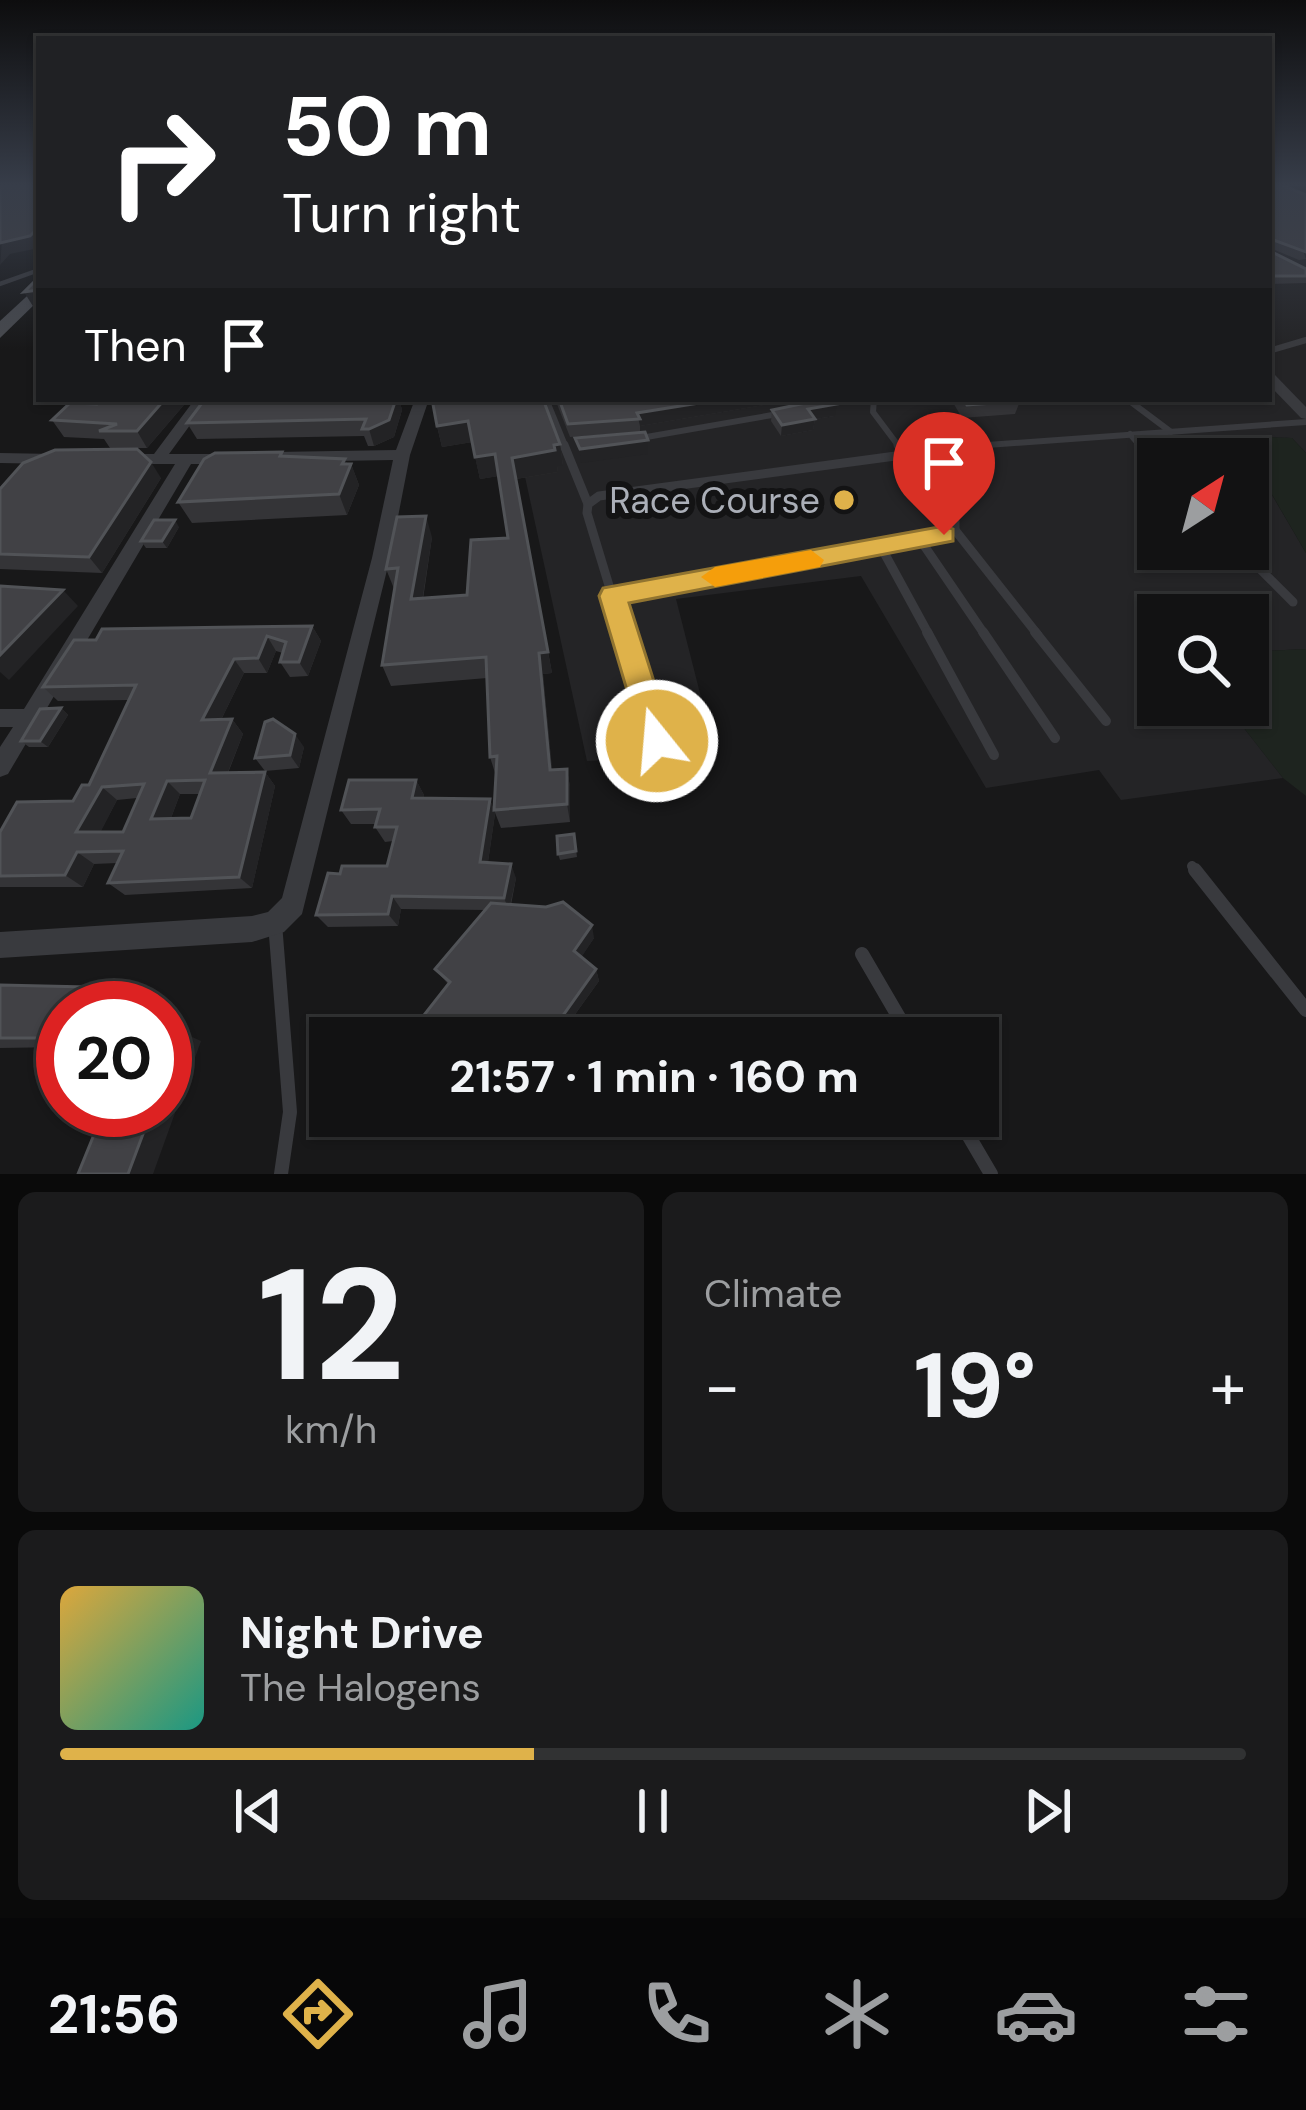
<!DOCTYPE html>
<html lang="en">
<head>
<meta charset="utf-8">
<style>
  :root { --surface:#121213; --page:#1b1b1c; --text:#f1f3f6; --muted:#9c9ea0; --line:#313233; --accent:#dfb24a }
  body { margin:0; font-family:"DM Sans",sans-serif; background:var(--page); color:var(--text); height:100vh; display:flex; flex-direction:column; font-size:45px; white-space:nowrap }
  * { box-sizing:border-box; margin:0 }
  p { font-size:39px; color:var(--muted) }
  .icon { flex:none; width:66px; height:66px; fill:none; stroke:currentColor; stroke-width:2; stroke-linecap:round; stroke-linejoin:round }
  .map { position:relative; height:1174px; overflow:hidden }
  .drawer { display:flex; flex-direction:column; gap:18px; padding:18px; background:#0a0a0a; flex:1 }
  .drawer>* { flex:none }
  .guide { position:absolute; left:36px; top:36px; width:1236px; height:366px; border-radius:0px; box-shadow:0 3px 9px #0004,0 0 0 3px var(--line); background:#202124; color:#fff; overflow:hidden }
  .needle { width:78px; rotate:36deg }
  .buttons { position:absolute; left:1137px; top:438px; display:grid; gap:24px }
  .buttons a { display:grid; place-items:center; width:132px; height:132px; border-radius:0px; background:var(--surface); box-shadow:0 3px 9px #0004,0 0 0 3px var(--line); font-size:60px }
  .speed { position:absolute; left:36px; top:981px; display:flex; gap:24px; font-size:60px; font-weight:700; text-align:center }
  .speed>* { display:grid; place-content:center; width:156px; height:156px; border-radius:50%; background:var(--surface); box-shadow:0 3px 9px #0004,0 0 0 3px var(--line); line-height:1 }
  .speed .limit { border:18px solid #d22; background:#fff; color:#111 }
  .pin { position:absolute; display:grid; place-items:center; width:102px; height:102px; color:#fff; margin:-123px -51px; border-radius:50% 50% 50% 0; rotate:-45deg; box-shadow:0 0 12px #0007 }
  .pin .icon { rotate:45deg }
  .me { position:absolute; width:132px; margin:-66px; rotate:343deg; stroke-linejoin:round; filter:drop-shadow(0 0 9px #0008) }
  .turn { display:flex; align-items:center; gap:42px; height:252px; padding:0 48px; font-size:54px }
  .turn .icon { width:156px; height:156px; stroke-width:2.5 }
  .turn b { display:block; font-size:84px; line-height:102px }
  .then { display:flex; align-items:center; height:114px; padding:0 48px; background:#0003; gap:24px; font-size:45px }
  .big { font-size:90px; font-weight:700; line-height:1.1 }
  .drawer .card { flex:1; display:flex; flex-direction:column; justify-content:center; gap:18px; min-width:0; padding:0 42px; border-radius:18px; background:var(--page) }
  .drawer .dial { align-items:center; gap:0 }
  .dial b { font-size:156px; line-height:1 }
  .song { display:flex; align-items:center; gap:36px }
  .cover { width:144px; height:144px; border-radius:18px; background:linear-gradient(135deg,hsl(40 70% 55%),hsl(170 70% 35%)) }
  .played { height:12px; border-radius:6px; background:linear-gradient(90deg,var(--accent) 40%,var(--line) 40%) }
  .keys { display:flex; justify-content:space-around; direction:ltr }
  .heat { display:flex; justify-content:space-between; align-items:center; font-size:66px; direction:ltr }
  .drawer .tiles { flex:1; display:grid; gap:18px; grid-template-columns:1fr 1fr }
  .card:last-child { grid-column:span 2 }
  .trip { position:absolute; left:309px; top:1017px; width:690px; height:120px; border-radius:0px; background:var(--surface); box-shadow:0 3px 9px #0004,0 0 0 3px var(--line); font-weight:700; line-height:120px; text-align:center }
  .menu { display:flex; height:192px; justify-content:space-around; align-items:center; background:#070708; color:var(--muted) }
  .menu .icon { width:84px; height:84px }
  .menu .selected { color:var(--accent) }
  .menu b { font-size:54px; color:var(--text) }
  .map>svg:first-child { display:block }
  .built { fill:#242426; fill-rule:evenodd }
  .green { fill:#1e241f }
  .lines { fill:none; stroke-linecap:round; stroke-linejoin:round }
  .service-far4 { stroke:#393a3e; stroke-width:4.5 }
  .service-far3 { stroke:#393a3e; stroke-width:6 }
  .service-far2 { stroke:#393a3e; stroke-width:9 }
  .service-far1 { stroke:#393a3e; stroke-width:10 }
  .service { stroke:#393a3e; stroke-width:14 }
  .minor { fill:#393a3e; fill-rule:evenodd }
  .secondary { fill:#47494e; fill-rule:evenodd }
  .wall { fill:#343437; fill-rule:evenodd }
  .shaded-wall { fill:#232325 }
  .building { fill:#414145; stroke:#515357; stroke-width:3; fill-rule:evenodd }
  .route { fill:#dfb24a; stroke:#917430; stroke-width:3 }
  .slow { fill:#f59e0b }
  .poi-dot { fill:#dfb24a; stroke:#131314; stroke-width:4.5 }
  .labels { text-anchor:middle; stroke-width:12; stroke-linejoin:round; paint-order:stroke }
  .poi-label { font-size:36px; fill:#abafb8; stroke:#131314; text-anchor:end }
</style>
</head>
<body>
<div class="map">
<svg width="1306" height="1174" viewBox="0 0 1306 1174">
  <rect width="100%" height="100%" fill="#181819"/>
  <path class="built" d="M1269 184 1306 194V453L1292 438 1238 437 1306 553V649L1248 652V615H1158V705H1226L1283 778 1121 800 1099 770 986 788 861 576 676 599 716 756 587 761 508 399H1269ZM1158 459H1248V549H1158Z"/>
  <g class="green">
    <path d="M1238 436 1292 438 1306 453V553Z"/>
    <path d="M1306 649V796L1283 778 1226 705H1248V652Z"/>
  </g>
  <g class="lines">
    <path class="service-far4" d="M0 284 39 270"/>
    <g class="service-far3">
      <path d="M1269 351 1306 340"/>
      <path d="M546 399 566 448"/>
      <path d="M874 399 873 412 900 448"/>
      <path d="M1127 399 1171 432"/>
      <path d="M1130 434 1142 448"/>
      <path d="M635 439 778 414"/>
      <path d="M946 448 1306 422"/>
    </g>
    <g class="service-far2">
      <path d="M564 445 588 504"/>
      <path d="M1139 445 1158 466"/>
      <path d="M955 530 1038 635"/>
      <path d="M921 541 985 635"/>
      <path d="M881 547 929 635"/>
      <path d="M1240 549 1293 602"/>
      <path d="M613 596 921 541 955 530V521L898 445"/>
      <path d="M624 635 587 513 588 504 599 496 977 445"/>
    </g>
    <g class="service-far1">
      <path d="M623 632 657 741"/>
      <path d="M927 632 994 755"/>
      <path d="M983 632 1055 738"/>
      <path d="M1035 632 1106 721"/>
      <path d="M1192 866 1197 873"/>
    </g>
    <g class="service">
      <path d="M1195 870 1306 1010"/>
      <path d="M275 923 290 1112 281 1174"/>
      <path d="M862 954 911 1038"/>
      <path d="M957 1116 991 1174"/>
    </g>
    <g class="minor">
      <path d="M1269 373 1274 374 1306 407V419L1301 418 1269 385Z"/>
      <path d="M195 399H209L169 454H223L231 459 223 464H191L8 774 0 777V747L13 727H0V709H24L175 464H125L117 459 125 454H154Z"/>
      <path d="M415 399H429L410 455 390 558 302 914 284 932 252 942 0 958V932L252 916 268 912 282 898 372 558 393 460 275 462 267 457 275 452 396 450Z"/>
      <path d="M0 453 55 454 63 459 55 464 0 463Z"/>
    </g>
    <path class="secondary" d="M39 285V300L0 338V321Z"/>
  </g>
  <g class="wall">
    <path d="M1269 184H1280L1306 259 1299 260 1270 248V251L1306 269V283L1269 284Z"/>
    <path d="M189 399 147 448H110L104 439 64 437 52 420 97 404Z"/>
    <path d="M205 399H399L402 410 394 437 374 446H368L364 436 197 439 187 423Z"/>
    <path d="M555 399H799L640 426V432L570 437Z"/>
    <path d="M951 399H1019L1020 401 1015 414 962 418Z"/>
    <path d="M772 410 835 416 815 419 813 430 781 436 771 421Z"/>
    <path d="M437 426 560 444 563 466H557L558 472 516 479 552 673 543 674 552 770 567 769 570 787V822L501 828 494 810 496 776 490 757 487 678 391 686 382 665 395 591 386 569 432 537 423 599 467 595 508 538 498 476 480 479 472 442 442 447Z"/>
    <path d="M284 457 345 459 347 464H351L359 485 347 515 192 523 178 502Z"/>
    <path d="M161 478 102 573 0 569V489Z"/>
    <path d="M179 527 167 548H146L141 541Z"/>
    <path d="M312 626 321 641 308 676 290 677 280 662 283 653 276 651 267 673H244L221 720 232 719 243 734 228 773 265 772 275 786 252 888 125 895 108 883 117 863 94 864 83 887H0V832L73 801 89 785 129 700 58 701 43 687 96 640ZM180 794H200L191 818H171ZM137 798 123 832H100L117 800Z"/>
    <path d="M61 708 68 715 48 747H29L21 741Z"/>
    <path d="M304 747 299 768 265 771 255 758Z"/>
    <path d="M416 780 424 795 423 798 490 799 495 814 488 862 516 878 511 905 594 938 581 957 596 969 599 981 558 1038H432L448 984 435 969 486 910 401 909 398 926 328 927 316 915 340 874 387 866 393 841 385 842 375 827 376 824H351L341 810Z"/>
    <path d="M574 834 577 857 560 860 558 854Z"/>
    <path d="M0 985 86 987 109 998 63 1008V1047L0 1048Z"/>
  </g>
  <g class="shaded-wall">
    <path d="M39 227V248L10 254 0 265 2 241Z"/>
    <path d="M39 290V310L36 311 24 292Z"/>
    <path d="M165 399H189L147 448 137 431Z"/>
    <path d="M396 399H399L402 410 394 437 374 446 369 429Z"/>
    <path d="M724 399H799L640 426 637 413Z"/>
    <path d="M837 404 835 416 815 419 813 430 781 436 782 425 808 409Z"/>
    <path d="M468 421 473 442 442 447 437 426Z"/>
    <path d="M648 440V454L581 463 580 449Z"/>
    <path d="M560 444 563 466H557L558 472 516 479 512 458Z"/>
    <path d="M495 454 499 476 480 479 475 457Z"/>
    <path d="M345 459 349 469 351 464 359 485 347 515 339 494Z"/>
    <path d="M151 462 161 478 102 573 89 557Z"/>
    <path d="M426 516 432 537 419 621 411 599Z"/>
    <path d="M175 520 179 527 167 548 162 541Z"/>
    <path d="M63 590 78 606 9 680 0 672V655Z"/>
    <path d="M312 626 321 641 308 676 299 662Z"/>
    <path d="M267 636 276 651 267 673 258 658Z"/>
    <path d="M548 652 552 673 543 674 554 789 550 770 539 653Z"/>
    <path d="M234 659 244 673 214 734 202 720Z"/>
    <path d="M61 708 68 715 48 747 40 741Z"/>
    <path d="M232 719 243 734 222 787 210 773Z"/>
    <path d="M295 734 304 747 299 768 290 755Z"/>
    <path d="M567 769 570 787V822L567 804Z"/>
    <path d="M265 772 275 786 252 888 239 877Z"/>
    <path d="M416 780 424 795 420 813 412 798Z"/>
    <path d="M167 781 180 794 166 831 151 819Z"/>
    <path d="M102 787 117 800 94 845 76 832Z"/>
    <path d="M490 799 495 814 486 875 480 862Z"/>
    <path d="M77 852 94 864 83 887 65 875Z"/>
    <path d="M511 864 516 878 509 910 504 898Z"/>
    <path d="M392 896 401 909 398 926 388 914Z"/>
    <path d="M592 925 594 938 577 964 574 951Z"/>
    <path d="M596 969 599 981 558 1038H547Z"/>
    <path d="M86 987 109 998 105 1008 81 1000Z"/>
    <path d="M165 1008 176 1013 165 1038Z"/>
    <path d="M181 1032 201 1041 153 1174H128L152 1110H165V1075Z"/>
  </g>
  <g class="building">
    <path d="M0 184H39V227L30 236 0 243Z"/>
    <path d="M1269 184H1280L1306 195V252L1271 239 1270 251 1306 269V276H1269Z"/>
    <path d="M39 277V290L24 292Z"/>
    <path d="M102 399H165L137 431H99L117 424 52 420 70 403 97 404Z"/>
    <path d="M205 399H396L389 420 369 429H362L366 419 187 423Z"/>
    <path d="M432 399H543L560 444 554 445 555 450 512 458 548 652 539 653 550 770 567 769V804L494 810 497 756 490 757 486 657 382 665 398 568 386 569 397 517 426 516 411 599 467 595 471 540 508 538 495 454 475 457 468 421 437 426Z"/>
    <path d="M559 399H724L637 413 640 419 568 424Z"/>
    <path d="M825 399H833L837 404 808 409 815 419 782 425 772 410Z"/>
    <path d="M963 399H1019L1020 401 967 405Z"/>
    <path d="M645 432 648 440 580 449 575 438Z"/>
    <path d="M137 449 151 462 89 557 0 554V489L23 463 55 450Z"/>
    <path d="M282 452 280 456 345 459 342 464H351L339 494 178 502 204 459 215 453Z"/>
    <path d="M154 520H175L162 541H141Z"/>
    <path d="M0 586 63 590 0 655Z"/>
    <path d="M312 626 299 662H280L286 642 267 636 258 658 234 659 202 720 232 719 210 773 265 772 239 877 108 883 123 851 77 852 65 875 0 876V832L17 802 73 801 82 785H89L136 685 43 687 74 640H96L102 629ZM205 780 191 818 151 819 167 781ZM144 784 123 832H76L102 787Z"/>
    <path d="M61 708 40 741H21L40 709Z"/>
    <path d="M273 719 295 734 290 755 255 758 265 722Z"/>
    <path d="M349 780H416L412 798 490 799 480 862 511 864 504 898 392 896 388 914 316 915 328 873 340 874 342 866H387L397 827H375L380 809 341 810Z"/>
    <path d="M574 834 576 851 558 854 557 836Z"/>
    <path d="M563 902 592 925 574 951 596 969 547 1038H433L417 1024 450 982 435 969 491 903 546 907Z"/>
    <path d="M0 985 86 987 81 1000 155 1003 153 1008H63V1038H0Z"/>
    <path d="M165 1032H181L165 1075Z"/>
    <path d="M104 1110H152L128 1174H78Z"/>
  </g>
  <linearGradient id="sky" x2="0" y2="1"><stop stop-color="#0d0d0e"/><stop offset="0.53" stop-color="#373d49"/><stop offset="1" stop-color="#373d49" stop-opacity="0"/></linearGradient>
  <rect width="1306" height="349" fill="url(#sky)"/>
  <path class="route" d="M944 526 953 529V541L629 603 673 741 668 751 657 756 645 751 599 596 603 588Z"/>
  <path class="slow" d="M811 550 824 560 820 567 715 587 701 577 715 567Z"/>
  <circle class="poi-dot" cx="844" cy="500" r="12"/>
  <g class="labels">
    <g class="poi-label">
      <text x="820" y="513">Race Course</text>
    </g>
  </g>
</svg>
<div class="buttons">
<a><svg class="needle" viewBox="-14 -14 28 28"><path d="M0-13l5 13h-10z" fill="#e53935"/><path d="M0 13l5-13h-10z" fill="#9c9ea0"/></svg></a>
<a><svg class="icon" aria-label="search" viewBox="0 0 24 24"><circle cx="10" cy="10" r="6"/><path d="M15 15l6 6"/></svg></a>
</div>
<div class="speed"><div class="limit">20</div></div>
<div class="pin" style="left:944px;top:535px;background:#d93025"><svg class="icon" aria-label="arrive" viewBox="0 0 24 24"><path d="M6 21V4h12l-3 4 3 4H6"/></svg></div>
<svg class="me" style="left:657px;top:741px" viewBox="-20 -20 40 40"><circle r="17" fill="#dfb24a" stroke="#fff" stroke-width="3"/><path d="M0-11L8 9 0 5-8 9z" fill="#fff"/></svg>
<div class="trip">21:57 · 1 min · 160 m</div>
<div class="guide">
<div class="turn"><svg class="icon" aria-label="right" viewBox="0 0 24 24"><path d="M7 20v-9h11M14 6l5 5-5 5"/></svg><div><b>50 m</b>Turn right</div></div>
<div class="then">Then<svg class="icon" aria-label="arrive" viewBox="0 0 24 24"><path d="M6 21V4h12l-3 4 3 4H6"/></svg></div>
</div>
</div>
<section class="drawer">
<div class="tiles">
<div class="card dial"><b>12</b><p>km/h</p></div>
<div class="card"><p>Climate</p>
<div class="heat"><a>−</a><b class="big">19°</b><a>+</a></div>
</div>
<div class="card">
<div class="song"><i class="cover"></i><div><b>Night Drive</b><p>The Halogens</p></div></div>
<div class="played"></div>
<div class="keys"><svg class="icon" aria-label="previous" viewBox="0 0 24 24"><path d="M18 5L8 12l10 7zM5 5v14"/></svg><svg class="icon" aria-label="pause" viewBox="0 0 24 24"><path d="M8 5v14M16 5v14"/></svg><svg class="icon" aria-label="next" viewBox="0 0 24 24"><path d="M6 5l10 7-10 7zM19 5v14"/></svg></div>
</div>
</div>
</section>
<nav class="menu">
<b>21:56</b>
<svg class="icon selected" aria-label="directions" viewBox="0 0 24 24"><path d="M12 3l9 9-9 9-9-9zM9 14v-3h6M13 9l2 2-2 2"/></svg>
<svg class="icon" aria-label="music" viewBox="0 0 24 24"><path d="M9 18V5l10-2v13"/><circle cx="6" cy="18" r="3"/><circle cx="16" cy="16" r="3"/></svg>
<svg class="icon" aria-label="phone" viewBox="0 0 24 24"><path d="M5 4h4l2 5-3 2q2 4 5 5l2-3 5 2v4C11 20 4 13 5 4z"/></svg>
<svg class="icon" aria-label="climate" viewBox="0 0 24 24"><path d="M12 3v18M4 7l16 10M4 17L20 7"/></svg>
<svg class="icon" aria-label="car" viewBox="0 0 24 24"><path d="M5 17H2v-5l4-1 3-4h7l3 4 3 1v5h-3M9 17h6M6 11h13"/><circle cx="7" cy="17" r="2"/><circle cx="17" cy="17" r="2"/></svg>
<svg class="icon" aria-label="filters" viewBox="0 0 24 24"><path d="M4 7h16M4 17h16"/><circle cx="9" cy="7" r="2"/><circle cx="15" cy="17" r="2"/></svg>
</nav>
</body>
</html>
